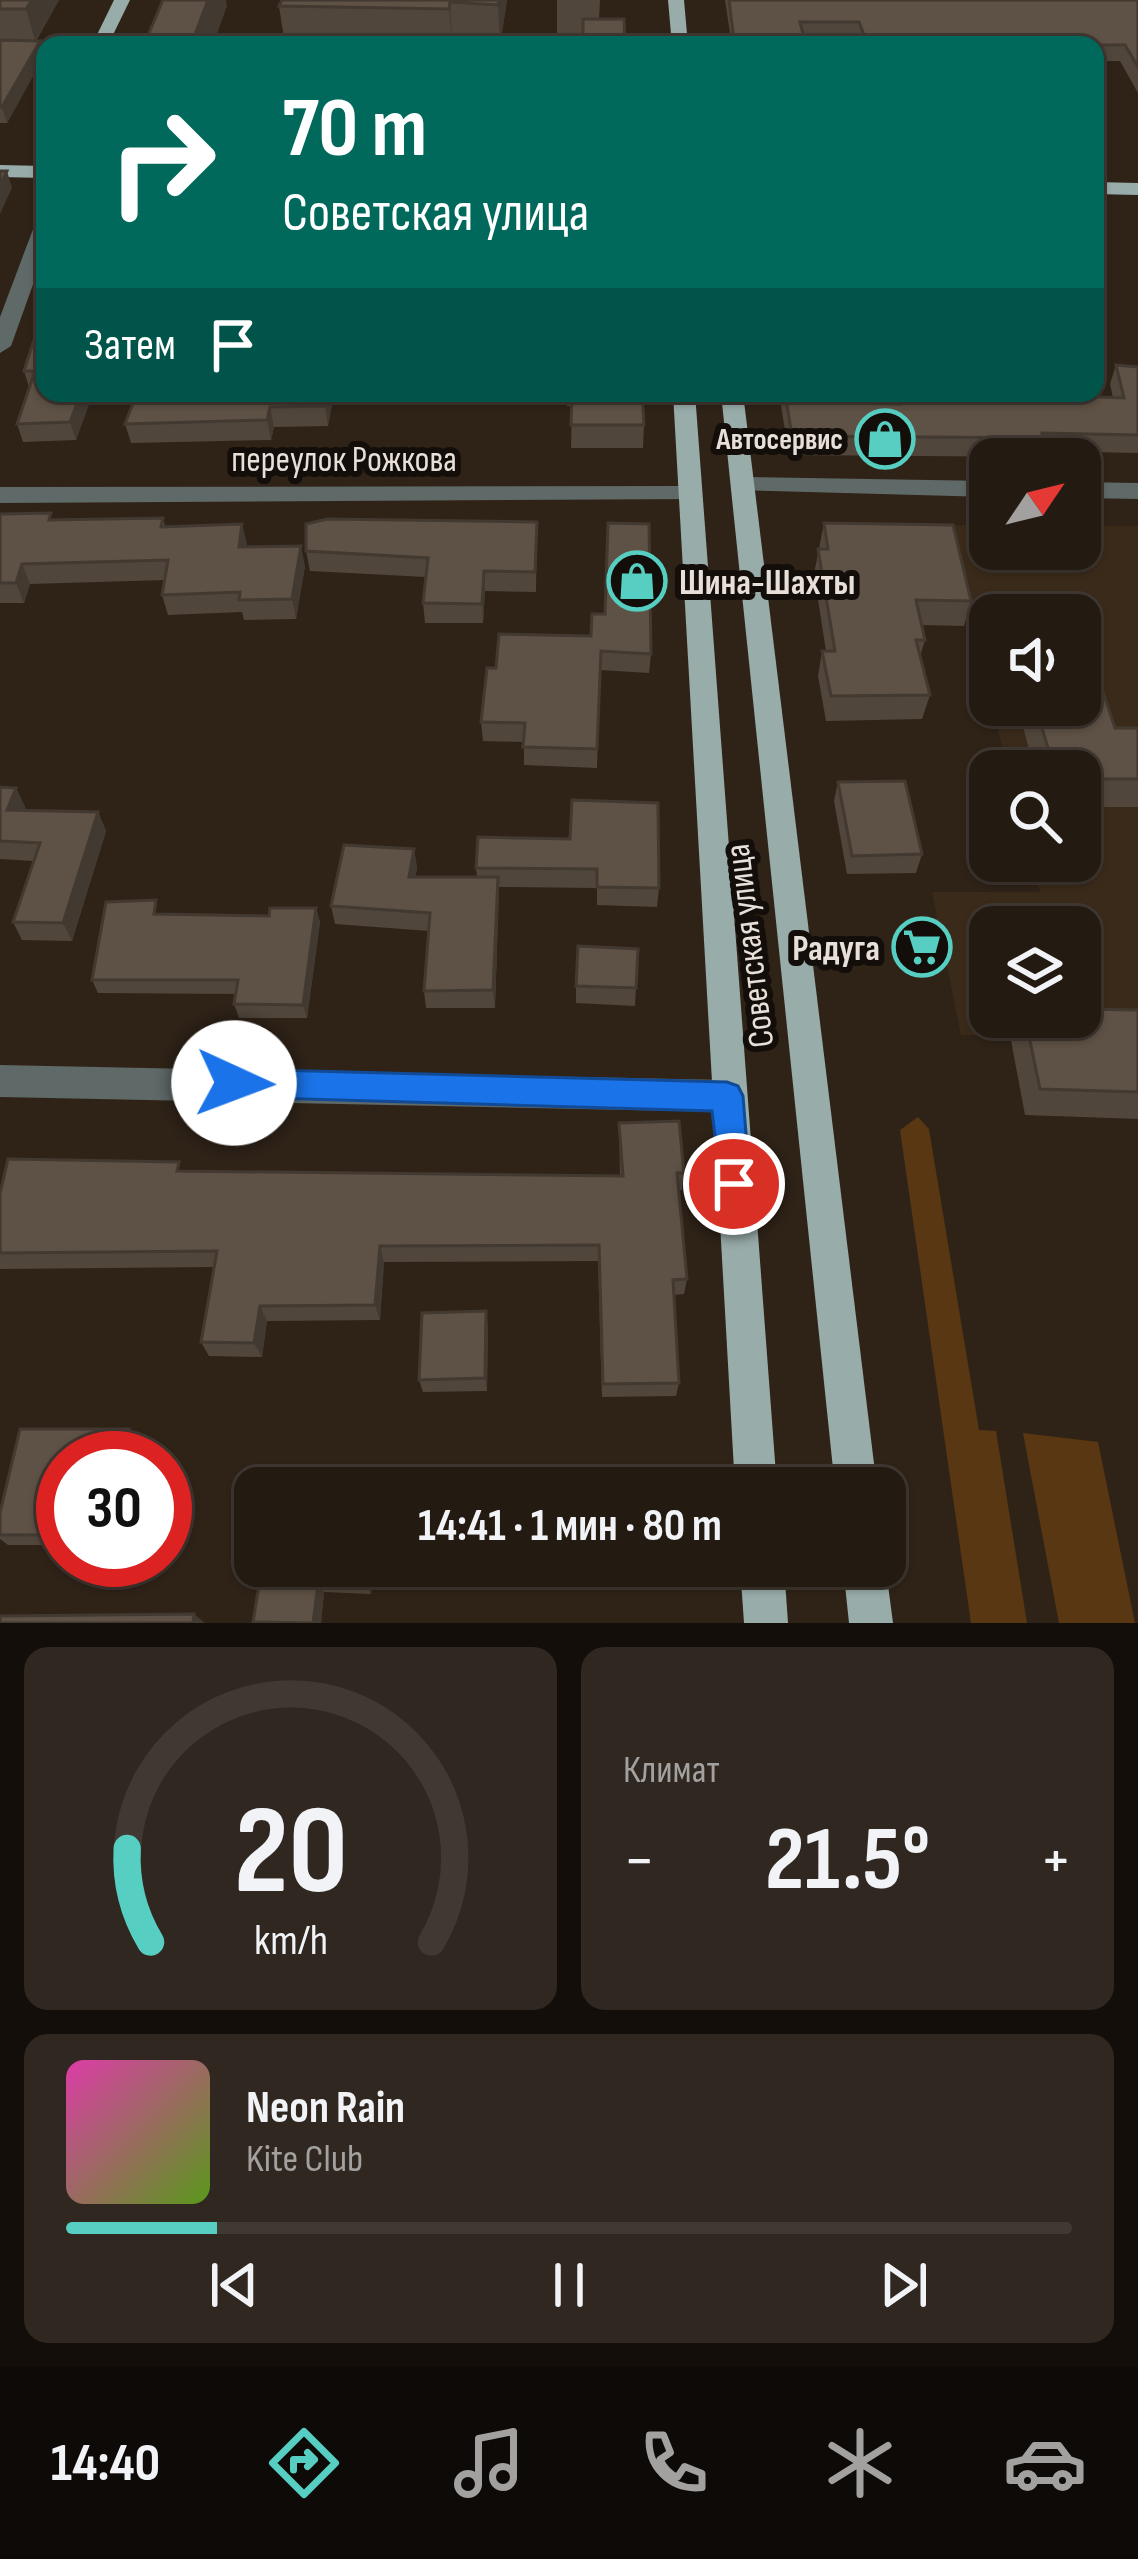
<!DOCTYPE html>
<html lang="ru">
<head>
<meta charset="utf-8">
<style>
  :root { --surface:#231a12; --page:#2f2720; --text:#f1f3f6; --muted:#a3a19f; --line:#403832; --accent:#57cec2 }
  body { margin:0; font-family:"Sofia Sans Condensed",sans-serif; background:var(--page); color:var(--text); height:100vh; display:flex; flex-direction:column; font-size:45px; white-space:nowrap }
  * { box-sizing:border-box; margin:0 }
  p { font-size:39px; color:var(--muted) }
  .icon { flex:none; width:66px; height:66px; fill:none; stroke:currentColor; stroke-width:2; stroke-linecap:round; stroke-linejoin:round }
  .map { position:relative; height:1623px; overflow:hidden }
  .drawer { display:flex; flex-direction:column; gap:24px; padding:24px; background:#130e0a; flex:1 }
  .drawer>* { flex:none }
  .top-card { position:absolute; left:36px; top:36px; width:1068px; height:366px; border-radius:24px; box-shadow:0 3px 9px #0004,0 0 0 3px var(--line); background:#00695c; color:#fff; overflow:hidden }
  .needle { width:78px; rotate:55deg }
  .fabs { position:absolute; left:969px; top:438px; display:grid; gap:24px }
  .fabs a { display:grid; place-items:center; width:132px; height:132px; border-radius:24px; background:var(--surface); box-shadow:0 3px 9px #0004,0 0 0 3px var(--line); font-size:60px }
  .speed { position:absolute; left:36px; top:1431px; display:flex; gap:24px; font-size:60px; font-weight:700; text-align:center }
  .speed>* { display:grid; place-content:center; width:156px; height:156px; border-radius:50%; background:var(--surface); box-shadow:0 3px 9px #0004,0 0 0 3px var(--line); line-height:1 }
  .speed .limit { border:18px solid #d22; background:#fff; color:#111 }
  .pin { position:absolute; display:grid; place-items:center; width:102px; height:102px; color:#fff; margin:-51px; border:6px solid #fff; border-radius:50%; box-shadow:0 3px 12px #0007 }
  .me { position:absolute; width:132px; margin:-66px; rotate:92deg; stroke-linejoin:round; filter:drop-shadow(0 0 9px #0008) }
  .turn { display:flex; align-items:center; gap:42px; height:252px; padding:0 48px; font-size:54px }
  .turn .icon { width:156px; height:156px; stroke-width:2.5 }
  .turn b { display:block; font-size:84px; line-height:102px }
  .then { display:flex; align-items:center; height:114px; padding:0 48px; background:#0003; gap:24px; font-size:45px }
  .big { font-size:90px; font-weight:700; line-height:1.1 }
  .drawer .card { flex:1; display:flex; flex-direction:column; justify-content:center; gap:18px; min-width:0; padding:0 42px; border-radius:24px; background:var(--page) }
  .drawer .dial { align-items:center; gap:0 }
  .dial svg { height:312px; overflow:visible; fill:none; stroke:var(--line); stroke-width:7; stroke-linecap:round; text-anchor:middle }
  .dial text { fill:var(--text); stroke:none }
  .song { display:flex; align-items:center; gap:36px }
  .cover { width:144px; height:144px; border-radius:18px; background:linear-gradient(135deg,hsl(320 70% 55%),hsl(90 70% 35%)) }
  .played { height:12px; border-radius:6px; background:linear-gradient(90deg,var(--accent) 15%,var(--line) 15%) }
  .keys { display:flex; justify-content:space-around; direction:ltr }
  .heat { display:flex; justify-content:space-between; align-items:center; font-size:66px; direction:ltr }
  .drawer .tiles { flex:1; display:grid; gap:24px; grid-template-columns:1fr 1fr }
  .card:last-child { grid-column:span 2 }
  .trip { position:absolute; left:234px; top:1467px; width:672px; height:120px; border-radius:24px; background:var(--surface); box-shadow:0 3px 9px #0004,0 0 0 3px var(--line); font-weight:700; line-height:120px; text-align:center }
  .menu { display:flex; height:192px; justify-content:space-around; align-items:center; background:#0e0a07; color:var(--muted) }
  .menu .icon { width:84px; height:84px }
  .menu .active { color:var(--accent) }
  .menu b { font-size:54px; color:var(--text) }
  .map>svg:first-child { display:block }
  .built { fill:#3a2a1a; fill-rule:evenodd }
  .green { fill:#593713 }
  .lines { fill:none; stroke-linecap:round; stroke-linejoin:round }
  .minor { fill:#5f6967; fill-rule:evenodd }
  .major { fill:#98aca9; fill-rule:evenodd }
  .wall { fill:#51463b }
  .shaded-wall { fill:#423930 }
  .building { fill:#5e5145; stroke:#423930; stroke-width:3 }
  .route { fill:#1a73e8; stroke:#114b97; stroke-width:3 }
  .labels { text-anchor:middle; stroke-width:12; stroke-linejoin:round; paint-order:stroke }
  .far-poi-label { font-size:30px; font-weight:bold; fill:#e7dfd8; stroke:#130e09; text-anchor:end }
  .street-label { font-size:36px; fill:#e7dfd8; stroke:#130e09 }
  .poi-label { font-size:36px; font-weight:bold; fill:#e7dfd8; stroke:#130e09; text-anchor:start }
</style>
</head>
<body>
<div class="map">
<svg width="1138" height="1623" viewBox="0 0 1138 1623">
  <rect width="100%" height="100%" fill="#2f2318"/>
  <path class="built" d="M944 525H990V549H1080V526H1138V1035H961L932 892H1040L1033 861H1080V771H1009L991 705H1080V615H990V700ZM990 927H1080V1017H990Z"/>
  <g class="green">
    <path d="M918 1117 929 1129 979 1430 996 1431 1027 1623H971L900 1130Z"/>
    <path d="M1023 1433 1098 1442 1135 1623H1059Z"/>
  </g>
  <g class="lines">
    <g class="minor">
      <path d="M45 218V251L11 346 0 353V317L35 224Z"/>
      <path d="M743 477 990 481V497L734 490V480Z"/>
      <path d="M1080 482 1138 483V499L1080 498Z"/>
      <path d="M687 486 699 494 696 499 0 503V487Z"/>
      <path d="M0 1065 727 1080 739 1085 744 1096 739 1107 727 1112 0 1097Z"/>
    </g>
    <g class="major">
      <path d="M114 0H130L108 45H92Z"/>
      <path d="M668 0H684L688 45H672Z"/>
      <path d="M0 165 45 166V178L0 177Z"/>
      <path d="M1095 182 1138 183V195L1095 194Z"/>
      <path d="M673 393H695L777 1488H735Z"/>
      <path d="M721 393H743L877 1488H835Z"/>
      <path d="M885 1562 893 1623H849L843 1566H885Z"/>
      <path d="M740 1566H784L788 1623H744Z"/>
    </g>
  </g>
  <g class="wall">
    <path d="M0 0H59L36 41H40L44 56 7 123H0Z"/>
    <path d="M282 0H507L500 45H285L279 6Z"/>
    <path d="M557 0H600L599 19 583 35H557Z"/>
    <path d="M725 0H1138V93L1120 61H1095V45H860L857 38H804L806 45H726V40H731Z"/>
    <path d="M45 329 93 393 76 440 23 442 17 424 29 387 24 371Z"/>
    <path d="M1116 365 1138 367V453L1039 451 1038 457 789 455 779 393H835L837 403 896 404 898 396H1004L1005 393 1113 398 1110 384Z"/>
    <path d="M137 393H334L328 426 274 427 271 440 131 443 125 424Z"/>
    <path d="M566 393H642L644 425 643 448H571L572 406H567Z"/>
    <path d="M0 514 54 520 163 518 165 526 247 544V547L305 566 296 619 244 620 242 612 168 615 162 595 165 580 30 584 24 603H0Z"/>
    <path d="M537 522 536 592 485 591 483 623H425L423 603 426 577 310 571 306 551Z"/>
    <path d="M824 523 971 601 964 626 921 625 925 640 920 656 930 695 922 719 826 721 818 676 822 651H826L814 574Z"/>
    <path d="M499 634 651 654 649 673 600 670 597 768 524 765V742L483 741 481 722 496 668Z"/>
    <path d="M1017 705H1080L1115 728H1138V807H1080V771H1035Z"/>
    <path d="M838 782 922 854 916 873 847 874 834 801Z"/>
    <path d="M0 787 16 788 25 807 24 811 98 812 106 831 72 941 22 940 13 922 33 861 0 859Z"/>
    <path d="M570 839 659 888 657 907 597 905V888L499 887 495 1008H426L424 991 429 931 335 924 331 906 414 849 417 868 415 877H477L476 868Z"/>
    <path d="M316 908 320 922 307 1018H239L234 1004 236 994 98 993 92 980 161 914 269 916Z"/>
    <path d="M908 921 944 955 941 964H911L904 930Z"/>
    <path d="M638 949 635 1006 576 1003V986Z"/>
    <path d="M1138 1010V1119L1025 1115 1010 1035 1019 1017H1080Z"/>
    <path d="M619 1123 684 1173 682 1190H678L687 1279 684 1294 674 1295 679 1383 676 1396 602 1397 598 1261 384 1262 380 1320 267 1321 262 1357 209 1356 201 1342 214 1267 0 1269V1194L183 1171 620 1176Z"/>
    <path d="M488 1325 487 1391 423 1392 419 1380Z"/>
    <path d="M20 1429H129L139 1440 136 1458H63V1545H8L0 1539V1513Z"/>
    <path d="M262 1566H374L371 1594 324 1592 321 1623H254Z"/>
  </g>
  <g class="shaded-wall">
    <path d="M32 0H59L35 41 26 9Z"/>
    <path d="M208 0H226L227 6 213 45H191Z"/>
    <path d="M499 0H507L500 45 498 5Z"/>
    <path d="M450 2 452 45 449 9Z"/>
    <path d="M40 41 44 56 7 123 2 107Z"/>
    <path d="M7 171 12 188 0 214V186Z"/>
    <path d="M81 393H93L76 440 70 422Z"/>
    <path d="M327 393H334L328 426 325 406Z"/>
    <path d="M270 407 274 427 271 440 267 420Z"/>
    <path d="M242 524 247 544 244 567 239 547Z"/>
    <path d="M301 546 305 566 296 619 292 599Z"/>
    <path d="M22 564 30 584 24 603 16 583Z"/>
    <path d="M484 571 485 591 483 623 482 604Z"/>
    <path d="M16 788 25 807 16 829 7 810Z"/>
    <path d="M98 812 106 831 72 941 63 923Z"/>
    <path d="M414 849 417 868 412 896 409 877Z"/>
    <path d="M498 877 499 896 495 1008 493 990Z"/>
    <path d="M316 908 320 922 307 1018 303 1005Z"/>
    <path d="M380 1246 384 1262 380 1320 375 1305Z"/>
    <path d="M260 1306 267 1321 262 1357 254 1343Z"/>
    <path d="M486 1311 488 1325 487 1391 485 1378Z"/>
    <path d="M129 1429 139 1440 136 1458H124Z"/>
    <path d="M368 1566H374L371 1594 366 1585Z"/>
    <path d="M318 1584 324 1592 321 1623H313Z"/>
    <path d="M194 1614 205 1623H193Z"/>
  </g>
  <g class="building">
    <path d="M0 0H32L26 9H0Z"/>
    <path d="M163 0H208L191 45H144Z"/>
    <path d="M282 0H499L498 5 450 2 449 9 279 6Z"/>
    <path d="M729 0H1138V67L1125 45H868L859 22H800L806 45H728L726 40H734Z"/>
    <path d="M583 19H624L625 45H583Z"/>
    <path d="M0 40 40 41 2 107H0Z"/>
    <path d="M0 171H7L0 186Z"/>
    <path d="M45 329V393H81L70 422 17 424 35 371H24L37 330Z"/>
    <path d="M1116 365 1138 367V435L1042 433 1043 438 792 436 785 393H835L837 403 900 404 898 396H1007L1006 393 1124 398Z"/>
    <path d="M137 393H327L325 406 270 407 267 420 125 424Z"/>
    <path d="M572 393H642L644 425H571Z"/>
    <path d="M51 513 49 520 163 518 161 527 242 524 239 547 301 546 292 599 239 600 240 592 162 595 168 560 22 564 16 583H0V514Z"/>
    <path d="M327 519 537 522 535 572 484 571 482 604 423 603 428 558 306 551V524Z"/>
    <path d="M608 523 649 524 651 654 601 651 597 749 523 747 525 723 481 722 487 668H496L499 634 591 636 592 614H605Z"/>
    <path d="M824 523 953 525 971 601 916 600 925 640H916L930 695 831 696 822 651H835L818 549H828Z"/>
    <path d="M1007 609H1075L1077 615H1009Z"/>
    <path d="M1080 623 1115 728H1138V779H1080V771H1055L1035 705H1080Z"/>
    <path d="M905 781 922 854 852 856 838 782Z"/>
    <path d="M0 787 16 788 7 810 98 812 63 923 13 922 40 843 0 841Z"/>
    <path d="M572 800 658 803 659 888 597 887V869L476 868 478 837 570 839Z"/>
    <path d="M344 845 414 849 409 877H498L493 990 424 991 430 913 331 906Z"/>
    <path d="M156 900 154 914 269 916 270 908H316L303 1005 234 1004 238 980H92L106 902Z"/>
    <path d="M937 920 944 955H914L908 921Z"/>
    <path d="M578 946 638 949 636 988 576 986Z"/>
    <path d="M1080 1009 1138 1010V1092L1040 1089 1025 1017H1080Z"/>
    <path d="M679 1121 684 1173H677L687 1279 673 1280 679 1383 603 1384 599 1245 380 1246 375 1305 260 1306 254 1343 201 1342 217 1251 0 1253V1194L8 1159 179 1162 177 1171 623 1176 619 1123Z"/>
    <path d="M486 1311 485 1378 419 1380 422 1313Z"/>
    <path d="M20 1429H129L124 1458H63V1535H0V1513Z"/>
    <path d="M262 1566H368L366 1585 318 1584 313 1623 253 1622Z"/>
    <path d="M194 1614 193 1623H0V1616Z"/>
  </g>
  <path class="route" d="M234 1069 727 1082 738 1086 743 1096 750 1184 746 1195 734 1199 722 1195 712 1111 234 1097 223 1093 218 1083 223 1073Z"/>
  <defs>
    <g id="shop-ring" transform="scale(3)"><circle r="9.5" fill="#130e09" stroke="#57cec2" stroke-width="1.5"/><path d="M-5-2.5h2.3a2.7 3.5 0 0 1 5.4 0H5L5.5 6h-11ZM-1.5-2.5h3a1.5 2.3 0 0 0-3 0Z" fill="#57cec2"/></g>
    <g id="supermarket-ring" transform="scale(3)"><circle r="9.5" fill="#130e09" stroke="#57cec2" stroke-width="1.5"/><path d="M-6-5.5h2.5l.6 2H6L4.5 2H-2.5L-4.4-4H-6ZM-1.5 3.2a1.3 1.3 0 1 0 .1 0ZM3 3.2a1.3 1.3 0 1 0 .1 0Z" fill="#57cec2"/></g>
  </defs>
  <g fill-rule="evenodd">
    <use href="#shop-ring" x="885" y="439"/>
    <use href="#shop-ring" x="637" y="581"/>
    <use href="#supermarket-ring" x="922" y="947"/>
  </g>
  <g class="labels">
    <g class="far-poi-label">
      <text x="843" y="449">Автосервис</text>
    </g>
    <g class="street-label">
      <text x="344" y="471">переулок Рожкова</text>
      <text transform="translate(748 946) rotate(-97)" y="13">Советская улица</text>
    </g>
    <g class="poi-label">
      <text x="679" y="594">Шина-Шахты</text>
      <text x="880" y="960" text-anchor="end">Радуга</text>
    </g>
  </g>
</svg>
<div class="fabs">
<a><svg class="needle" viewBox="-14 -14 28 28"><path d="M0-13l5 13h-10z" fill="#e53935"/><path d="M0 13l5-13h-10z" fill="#a3a19f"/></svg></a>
<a><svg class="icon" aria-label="sound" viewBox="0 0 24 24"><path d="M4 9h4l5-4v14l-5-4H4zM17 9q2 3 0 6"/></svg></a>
<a><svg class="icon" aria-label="search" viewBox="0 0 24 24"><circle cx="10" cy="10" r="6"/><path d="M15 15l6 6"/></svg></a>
<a><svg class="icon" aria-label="layers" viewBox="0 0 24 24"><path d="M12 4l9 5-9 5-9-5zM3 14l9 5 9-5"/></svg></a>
</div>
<div class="speed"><div class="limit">30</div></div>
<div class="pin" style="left:734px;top:1184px;background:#d93025"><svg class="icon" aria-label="arrive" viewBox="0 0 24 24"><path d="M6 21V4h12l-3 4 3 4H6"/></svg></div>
<svg class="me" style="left:234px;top:1083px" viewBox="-20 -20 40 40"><circle r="19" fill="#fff"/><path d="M0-13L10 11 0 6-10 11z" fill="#1a73e8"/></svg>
<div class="trip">14:41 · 1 мин · 80 m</div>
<div class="top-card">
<div class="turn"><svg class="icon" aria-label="right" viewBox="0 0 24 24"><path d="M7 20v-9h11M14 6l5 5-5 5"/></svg><div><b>70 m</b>Советская улица</div></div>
<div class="then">Затем<svg class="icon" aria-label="arrive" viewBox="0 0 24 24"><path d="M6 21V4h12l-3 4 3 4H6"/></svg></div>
</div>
</div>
<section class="drawer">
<div class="tiles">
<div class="card dial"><svg viewBox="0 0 100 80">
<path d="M14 69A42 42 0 1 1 86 69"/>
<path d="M14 69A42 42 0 0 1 8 45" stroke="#57cec2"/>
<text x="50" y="56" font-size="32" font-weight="700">20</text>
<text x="50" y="72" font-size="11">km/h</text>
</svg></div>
<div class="card"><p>Климат</p>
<div class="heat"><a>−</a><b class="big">21.5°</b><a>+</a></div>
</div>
<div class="card">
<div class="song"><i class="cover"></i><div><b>Neon Rain</b><p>Kite Club</p></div></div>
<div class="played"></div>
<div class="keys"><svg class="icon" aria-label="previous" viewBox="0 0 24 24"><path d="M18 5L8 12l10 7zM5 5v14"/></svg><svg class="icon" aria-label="pause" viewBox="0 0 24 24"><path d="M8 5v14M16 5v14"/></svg><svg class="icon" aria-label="next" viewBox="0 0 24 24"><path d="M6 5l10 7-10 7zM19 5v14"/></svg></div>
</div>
</div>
</section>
<nav class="menu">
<b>14:40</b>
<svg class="icon active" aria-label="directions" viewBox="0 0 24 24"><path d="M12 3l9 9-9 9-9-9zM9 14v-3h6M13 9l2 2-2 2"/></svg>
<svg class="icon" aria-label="music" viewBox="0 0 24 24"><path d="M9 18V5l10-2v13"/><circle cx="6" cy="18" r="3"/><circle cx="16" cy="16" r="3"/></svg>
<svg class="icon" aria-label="phone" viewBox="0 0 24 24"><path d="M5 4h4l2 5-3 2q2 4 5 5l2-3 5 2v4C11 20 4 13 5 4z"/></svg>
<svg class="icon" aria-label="climate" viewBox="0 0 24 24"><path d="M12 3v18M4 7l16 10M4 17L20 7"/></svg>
<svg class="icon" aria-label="car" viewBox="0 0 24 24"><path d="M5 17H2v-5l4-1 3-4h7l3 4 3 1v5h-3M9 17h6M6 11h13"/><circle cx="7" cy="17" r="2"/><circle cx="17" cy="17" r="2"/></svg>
</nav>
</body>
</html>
